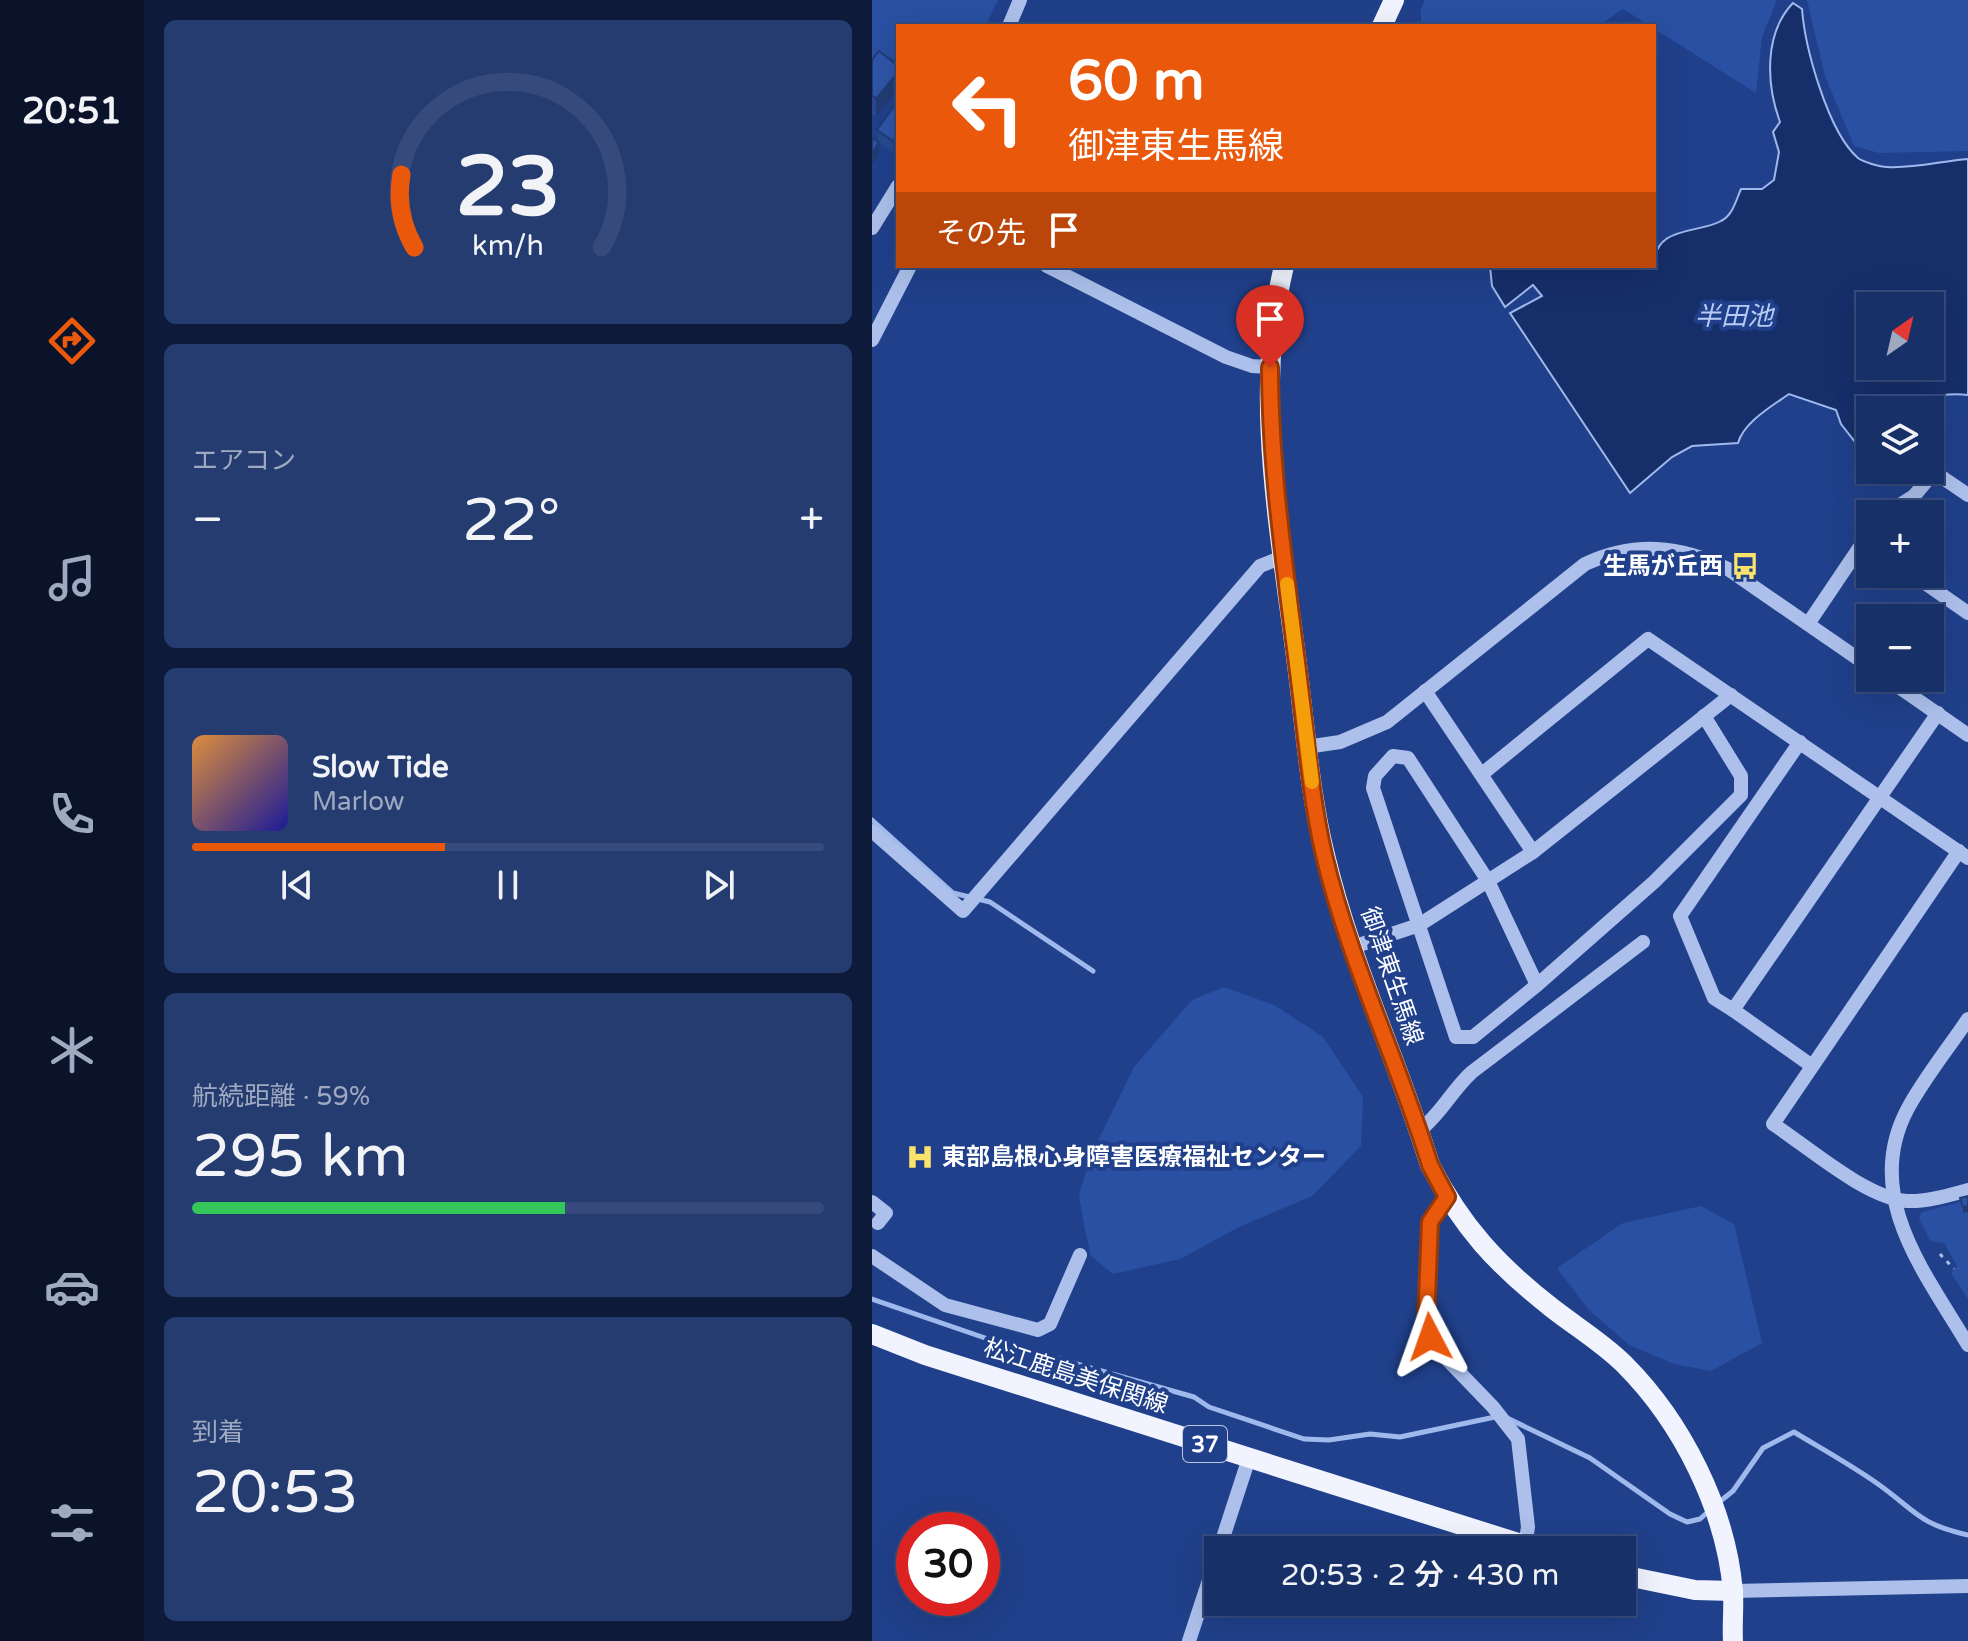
<!DOCTYPE html>
<html lang="ja">
<head>
<meta charset="utf-8">
<style>
  :root { --surface:#183068; --page:#253c71; --text:#f1f3f6; --muted:#9fa9c0; --line:#364b7c; --accent:#ea580c }
  body { margin:0; font-family:"Varela Round","Noto Sans JP",sans-serif; background:var(--page); color:var(--text); height:100vh; display:flex; flex-direction:column; font-size:30px; white-space:nowrap }
  * { box-sizing:border-box; margin:0 }
  p { font-size:26px; color:var(--muted) }
  .icon { flex:none; width:44px; height:44px; fill:none; stroke:currentColor; stroke-width:2; stroke-linecap:round; stroke-linejoin:round }
  .map { position:relative; flex:1; overflow:hidden }
  .drawer { display:flex; flex-direction:column; gap:20px; padding:20px; background:#0d1a39; width:728px }
  .drawer>* { flex:none }
  .guide { position:absolute; left:24px; top:24px; width:760px; height:244px; border-radius:0px; box-shadow:0 8px 32px #0002,0 0 0 2px var(--line); background:#ea580c; color:#fff; overflow:hidden }
  .needle { width:52px; rotate:34deg }
  .buttons { position:absolute; left:984px; top:292px; display:grid; gap:16px }
  .buttons a { display:grid; place-items:center; width:88px; height:88px; border-radius:0px; background:var(--surface); box-shadow:0 8px 32px #0002,0 0 0 2px var(--line); font-size:40px }
  .speed { position:absolute; left:24px; top:1512px; display:flex; gap:16px; font-size:40px; font-weight:700; text-align:center }
  .speed>* { display:grid; place-content:center; width:104px; height:104px; border-radius:50%; background:var(--surface); box-shadow:0 8px 32px #0002,0 0 0 2px var(--line); line-height:1 }
  .speed .limit { border:12px solid #d22; background:#fff; color:#111 }
  .pin { position:absolute; display:grid; place-items:center; width:68px; height:68px; color:#fff; margin:-82px -34px; border-radius:50% 50% 50% 0; rotate:-45deg; box-shadow:0 0 8px #0007 }
  .pin .icon { rotate:45deg }
  .me { position:absolute; width:88px; margin:-44px; rotate:356deg; stroke-linejoin:round; filter:drop-shadow(0 0 6px #0008) }
  .turn { display:flex; align-items:center; gap:28px; height:168px; padding:0 40px; font-size:36px }
  .turn .icon { width:104px; height:104px; stroke-width:2.5 }
  .turn b { display:block; font-size:56px; line-height:68px }
  .then { display:flex; align-items:center; height:76px; padding:0 40px; background:#0003; gap:16px; font-size:30px }
  .big { font-size:60px; font-weight:600; line-height:1.1 }
  .drawer .widget { flex:1; display:flex; flex-direction:column; justify-content:center; gap:12px; min-width:0; padding:0 28px; border-radius:12px; background:var(--page) }
  .drawer .dial { align-items:center; gap:0 }
  .dial svg { height:208px; overflow:visible; fill:none; stroke:var(--line); stroke-width:7; stroke-linecap:round; text-anchor:middle }
  .dial text { fill:var(--text); stroke:none }
  .song { display:flex; align-items:center; gap:24px }
  .cover { width:96px; height:96px; border-radius:12px; background:linear-gradient(135deg,hsl(30 70% 55%),hsl(240 70% 35%)) }
  .played { height:8px; border-radius:4px; background:linear-gradient(90deg,var(--accent) 40%,var(--line) 40%) }
  .keys { display:flex; justify-content:space-around; direction:ltr }
  .heat { display:flex; justify-content:space-between; align-items:center; font-size:44px; direction:ltr }
  .charge { height:12px; border-radius:6px; background:linear-gradient(90deg,#34c759 59%,var(--line) 0) }
  .trip { position:absolute; left:332px; top:1536px; width:432px; height:80px; border-radius:0px; background:var(--surface); box-shadow:0 8px 32px #0002,0 0 0 2px var(--line); font-weight:600; line-height:80px; text-align:center }
  main { display:flex; flex:1; min-height:0 }
  .tabs { display:flex; flex-direction:column; width:144px; justify-content:space-around; align-items:center; background:#0a132a; color:var(--muted) }
  .tabs .icon { width:56px; height:56px }
  .tabs .on { color:var(--accent) }
  .tabs b { font-size:36px; color:var(--text) }
  .map>svg:first-child { display:block }
  .green { fill:#2950a3 }
  .water { fill:#162e6a; stroke:#a0b9ed; stroke-width:2; fill-rule:evenodd }
  .lines { fill:none; stroke-linecap:round; stroke-linejoin:round }
  .stream { stroke:#a0b9ed; stroke-width:5 }
  .path { stroke:#acc0eb; stroke-width:3; stroke-dasharray:4 6; stroke-linecap:butt }
  .minor { stroke:#acc0eb; stroke-width:14 }
  .major { stroke:#f1f4fe; stroke-width:20 }
  .wall { fill:#284990 }
  .shaded-wall { fill:#213c76 }
  .building { fill:#2f55a8; stroke:#213c76; stroke-width:2 }
  .route-casing { stroke:#983908; stroke-width:20 }
  .route { stroke:#ea580c; stroke-width:14 }
  .slow { stroke:#f59e0b; stroke-width:14 }
  .labels { text-anchor:middle; stroke-width:8; stroke-linejoin:round; paint-order:stroke }
  .shield { fill:#20408b; stroke:#bcc6dc; stroke-width:2 }
  .shield-label { font-size:22px; font-weight:bold; fill:#fff }
  .poi-label { font-size:24px; font-weight:bold; fill:#fff; stroke:#20408b; text-anchor:end }
  .street-label { font-size:24px; fill:#fff; stroke:#20408b }
  .water-label { font-size:26px; font-style:italic; fill:#b8cbf3; stroke:#20408b }
</style>
</head>
<body>
<main>
<nav class="tabs">
<b>20:51</b>
<svg class="icon on" aria-label="directions" viewBox="0 0 24 24"><path d="M12 3l9 9-9 9-9-9zM9 14v-3h6M13 9l2 2-2 2"/></svg>
<svg class="icon" aria-label="music" viewBox="0 0 24 24"><path d="M9 18V5l10-2v13"/><circle cx="6" cy="18" r="3"/><circle cx="16" cy="16" r="3"/></svg>
<svg class="icon" aria-label="phone" viewBox="0 0 24 24"><path d="M5 4h4l2 5-3 2q2 4 5 5l2-3 5 2v4C11 20 4 13 5 4z"/></svg>
<svg class="icon" aria-label="climate" viewBox="0 0 24 24"><path d="M12 3v18M4 7l16 10M4 17L20 7"/></svg>
<svg class="icon" aria-label="car" viewBox="0 0 24 24"><path d="M5 17H2v-5l4-1 3-4h7l3 4 3 1v5h-3M9 17h6M6 11h13"/><circle cx="7" cy="17" r="2"/><circle cx="17" cy="17" r="2"/></svg>
<svg class="icon" aria-label="filters" viewBox="0 0 24 24"><path d="M4 7h16M4 17h16"/><circle cx="9" cy="7" r="2"/><circle cx="15" cy="17" r="2"/></svg>
</nav>
<section class="drawer">
<div class="widget dial"><svg viewBox="0 0 100 80">
<path d="M14 69A42 42 0 1 1 86 69"/>
<path d="M14 69A42 42 0 0 1 9 41" stroke="#ea580c"/>
<text x="50" y="56" font-size="32" font-weight="700">23</text>
<text x="50" y="72" font-size="11">km/h</text>
</svg></div>
<div class="widget"><p>エアコン</p>
<div class="heat"><a>−</a><b class="big">22°</b><a>+</a></div>
</div>
<div class="widget">
<div class="song"><i class="cover"></i><div><b>Slow Tide</b><p>Marlow</p></div></div>
<div class="played"></div>
<div class="keys"><svg class="icon" aria-label="previous" viewBox="0 0 24 24"><path d="M18 5L8 12l10 7zM5 5v14"/></svg><svg class="icon" aria-label="pause" viewBox="0 0 24 24"><path d="M8 5v14M16 5v14"/></svg><svg class="icon" aria-label="next" viewBox="0 0 24 24"><path d="M6 5l10 7-10 7zM19 5v14"/></svg></div>
</div>
<div class="widget"><p>航続距離 · 59%</p><b class="big">295 km</b><div class="charge"></div></div>
<div class="widget"><p>到着</p><b class="big">20:53</b></div>
</section>
<div class="map">
<svg width="1096" height="1641" viewBox="0 0 1096 1641">
  <rect width="100%" height="100%" fill="#20408b"/>
  <g class="green">
    <path d="M0 0H126L113 26H26V61L16 57 0 64Z"/>
    <path d="M553 0H905L890 37 884 93 751 9 726 26H549V9Z"/>
    <path d="M935 0H1096V151L1007 153 982 146 953 76Z"/>
    <path d="M352 987 404 1006 451 1037 491 1097 489 1146 440 1196 365 1228 308 1259 241 1274 219 1256 211 1220 207 1194 219 1155 262 1067 320 1000Z"/>
    <path d="M1096 1200V1299L1079 1273 1085 1266 1072 1243 1058 1241 1047 1218 1050 1212Z"/>
    <path d="M829 1206 862 1224 890 1343 839 1371 802 1364 757 1345 716 1309 685 1268 751 1223Z"/>
  </g>
  <path class="water" d="M921 3 930 9C933 48 956 132 986 158 991 162 1008 167 1015 167 1040 169 1070 161 1096 159V395C1059 390 1035 410 998 410V461L969 424 964 410 917 394C900 406 872 422 866 443L820 446 800 457 758 493 638 313 670 296 661 285 633 307 620 286 618 266H731L738 269 741 266H782C782 225 826 234 849 221 861 215 864 200 869 189H890L902 180 907 152 901 132 908 122C894 84 892 33 921 3ZM998 306H1058V366H998Z"/>
  <g class="lines">
    <g class="stream">
      <path d="M0 820 81 893 118 902 221 971"/>
      <path d="M0 1299 116 1339 322 1397 337 1407 432 1439 457 1440 498 1434 528 1437 623 1417"/>
      <path d="M633 1417 718 1458 798 1514 815 1522 828 1519 838 1510"/>
      <path d="M846 1503 861 1491 891 1448 922 1432C950 1449 979 1465 1006 1484 1044 1511 1046 1524 1096 1535"/>
    </g>
    <path class="path" d="M1068 1254 1082 1269"/>
    <g class="minor">
      <path d="M137 26 148 0"/>
      <path d="M0 228 26 186"/>
      <path d="M175 266 354 357 380 366 398 367"/>
      <path d="M0 340 38 266"/>
      <path d="M1014 514 1042 496 1057 478H1071L1096 495"/>
      <path d="M1040 574 1096 613"/>
      <path d="M936 624 998 532"/>
      <path d="M1014 678 1096 735"/>
      <path d="M553 691 661 852"/>
      <path d="M434 747 468 742 515 722 713 564C762 541 808 545 856 569L998 667"/>
      <path d="M610 774 776 639 1096 858"/>
      <path d="M0 831 91 911 388 566 411 557"/>
      <path d="M1087 851 901 1124C936 1147 994 1198 1035 1201 1055 1202 1077 1195 1096 1190"/>
      <path d="M481 947 547 925 661 852 859 695"/>
      <path d="M665 985 616 881 536 758 521 756 503 776 501 788 584 1037H601L665 985 782 882 869 795V776L832 716"/>
      <path d="M861 1010 842 998 808 916 928 742"/>
      <path d="M1096 1019C1076 1049 1052 1078 1035 1110 990 1196 1054 1274 1096 1345"/>
      <path d="M940 1066 861 1010 1066 713"/>
      <path d="M547 1131C569 1114 580 1090 600 1072L771 942"/>
      <path d="M575 1197 558 1222 554 1324 566 1350 621 1407 646 1439 656 1527 653 1546"/>
      <path d="M0 1202 14 1213 6 1223"/>
      <path d="M0 1256 73 1305 166 1330 178 1324 208 1255"/>
      <path d="M347 1550 377 1458"/>
      <path d="M861 1591 1096 1586"/>
      <path d="M317 1641 346 1553"/>
    </g>
    <g class="major">
      <path d="M510 26 522 0"/>
      <path d="M412 266C381 394 408 529 424 657 433 723 437 791 453 855 478 961 526 1061 558 1165 590 1227 625 1265 680 1308 703 1326 731 1343 752 1364 810 1422 854 1509 861 1592 862 1608 860 1625 861 1641"/>
      <path d="M0 1334 53 1355 668 1550"/>
      <path d="M750 1575 823 1590 861 1591"/>
    </g>
  </g>
  <g class="wall">
    <path d="M0 60 26 66V90L4 117 0 114Z"/>
    <path d="M26 108V146L21 153 7 143V155L5 130Z"/>
  </g>
  <g class="shaded-wall">
    <path d="M26 72V90L4 117V99Z"/>
    <path d="M26 134V146L21 153V141Z"/>
    <path d="M7 142V155L0 165V153Z"/>
    <path d="M1096 1206V1212L1091 1213V1207Z"/>
  </g>
  <g class="building">
    <path d="M7 51 26 66V72L4 99 0 95V60Z"/>
    <path d="M22 106 26 108V134L21 141 5 130Z"/>
    <path d="M0 138 7 142 0 153Z"/>
    <path d="M1096 1196V1206L1091 1207 1088 1198Z"/>
  </g>
  <g class="lines">
    <g class="route-casing">
      <path id="route" d="M398 367C398 464 412 560 424 656 433 722 437 790 452 855 477 961 526 1061 558 1165L575 1197 558 1222 554 1324 558 1337"/>
    </g>
    <use href="#route" class="route"/>
    <path class="slow" d="M415 584 440 782"/>
  </g>
  <defs>
    <g id="bus-bare" transform="scale(2.16)"><path d="M-5-6H5V4H4V6H2V4H-2V6H-4V4H-5ZM-3.5-4V0h7V-4ZM-3.5 1.2v1.5H-2V1.2ZM2 1.2v1.5H3.5V1.2Z" fill="#f9e36c" stroke="#20408b" stroke-width="2.5" paint-order="stroke"/></g>
    <g id="hospital-bare" transform="scale(2.16)"><path d="M-5-5h3v3.5h4V-5h3V5h-3V1.5h-4V5h-3Z" fill="#f9e36c" stroke="#20408b" stroke-width="2.5" paint-order="stroke"/></g>
  </defs>
  <g fill-rule="evenodd">
    <use href="#bus-bare" x="873" y="566"/>
    <use href="#hospital-bare" x="48" y="1157"/>
  </g>
  <g class="labels">
    <rect class="shield" x="311" y="1426" width="44" height="36" rx="6"/>
    <g class="shield-label">
      <text x="333" y="1452">37</text>
    </g>
    <g class="poi-label">
      <text x="851" y="574">生馬が丘西</text>
      <text x="70" y="1165" text-anchor="start">東部島根心身障害医療福祉センター</text>
    </g>
    <g class="street-label">
      <text transform="translate(520 976) rotate(71)" y="8">御津東生馬線</text>
      <text transform="translate(204 1376) rotate(18)" y="8">松江鹿島美保関線</text>
    </g>
    <g class="water-label">
      <text x="862" y="325">半田池</text>
    </g>
  </g>
</svg>
<div class="buttons">
<a><svg class="needle" viewBox="-14 -14 28 28"><path d="M0-13l5 13h-10z" fill="#e53935"/><path d="M0 13l5-13h-10z" fill="#9fa9c0"/></svg></a>
<a><svg class="icon" aria-label="layers" viewBox="0 0 24 24"><path d="M12 4l9 5-9 5-9-5zM3 14l9 5 9-5"/></svg></a>
<a>+</a>
<a>−</a>
</div>
<div class="speed"><div class="limit">30</div></div>
<div class="pin" style="left:398px;top:367px;background:#d93025"><svg class="icon" aria-label="arrive" viewBox="0 0 24 24"><path d="M6 21V4h12l-3 4 3 4H6"/></svg></div>
<svg class="me" style="left:558px;top:1337px" viewBox="-20 -20 40 40"><path d="M0-17L14 15 0 8-14 15z" fill="#ea580c" stroke="#fff" stroke-width="4"/></svg>
<div class="trip">20:53 · 2 分 · 430 m</div>
<div class="guide">
<div class="turn"><svg class="icon" aria-label="left" viewBox="0 0 24 24"><path d="M17 20v-9H6M10 6l-5 5 5 5"/></svg><div><b>60 m</b>御津東生馬線</div></div>
<div class="then">その先<svg class="icon" aria-label="arrive" viewBox="0 0 24 24"><path d="M6 21V4h12l-3 4 3 4H6"/></svg></div>
</div>
</div>
</main>
</body>
</html>
